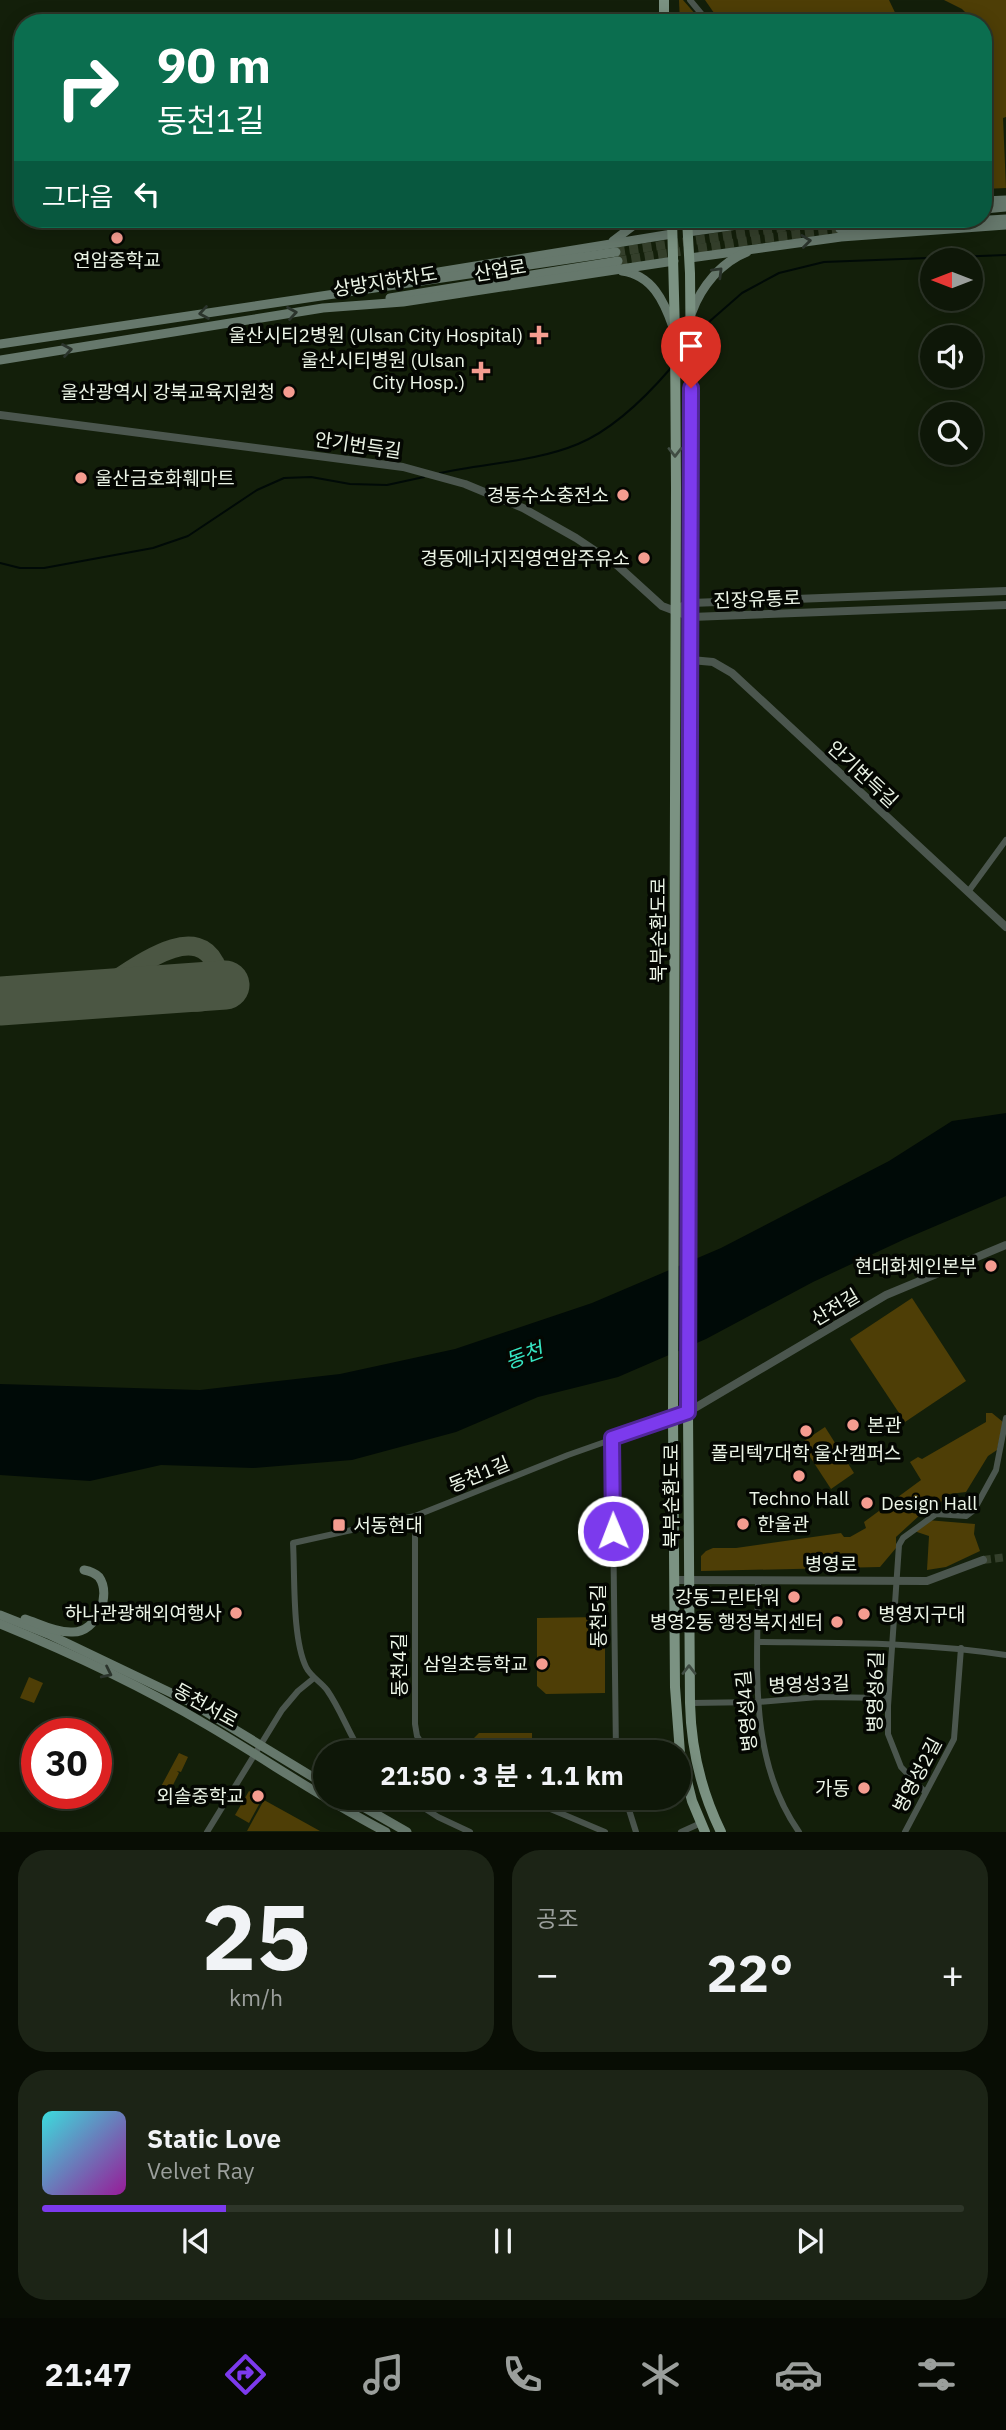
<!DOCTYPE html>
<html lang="ko">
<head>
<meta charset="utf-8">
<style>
  :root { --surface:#0e1708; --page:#1c2416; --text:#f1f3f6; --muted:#9b9f9c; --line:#2e3629; --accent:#7c3aed }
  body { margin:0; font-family:"IBM Plex Sans","Noto Sans KR",sans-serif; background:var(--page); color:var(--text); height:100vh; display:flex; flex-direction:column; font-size:26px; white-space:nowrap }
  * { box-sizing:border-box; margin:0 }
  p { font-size:23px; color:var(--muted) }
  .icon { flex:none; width:38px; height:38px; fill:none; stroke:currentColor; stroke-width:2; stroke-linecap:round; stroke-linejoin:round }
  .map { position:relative; height:1832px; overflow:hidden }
  .sheet { display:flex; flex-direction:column; gap:18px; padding:18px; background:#080d04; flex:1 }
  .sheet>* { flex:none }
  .guide { position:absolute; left:14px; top:14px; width:978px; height:214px; border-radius:28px; box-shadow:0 4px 18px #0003,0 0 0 2px var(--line); background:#0b6e4f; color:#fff; overflow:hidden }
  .needle { width:46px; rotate:270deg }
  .controls { position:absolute; left:920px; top:248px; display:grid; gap:14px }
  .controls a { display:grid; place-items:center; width:63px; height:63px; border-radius:50%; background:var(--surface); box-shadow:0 4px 18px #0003,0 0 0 2px var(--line); font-size:35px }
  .speed { position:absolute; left:21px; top:1718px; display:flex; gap:14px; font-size:35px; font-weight:700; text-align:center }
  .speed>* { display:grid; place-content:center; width:91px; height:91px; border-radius:50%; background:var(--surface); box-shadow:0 4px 18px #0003,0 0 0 2px var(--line); line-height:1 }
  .speed .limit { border:10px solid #d22; background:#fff; color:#111 }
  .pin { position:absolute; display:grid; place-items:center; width:60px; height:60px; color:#fff; margin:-72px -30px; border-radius:50% 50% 50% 0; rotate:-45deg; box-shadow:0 0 7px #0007 }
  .pin .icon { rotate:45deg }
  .me { position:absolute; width:77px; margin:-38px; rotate:359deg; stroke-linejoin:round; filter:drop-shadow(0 0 5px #0008) }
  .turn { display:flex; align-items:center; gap:24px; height:147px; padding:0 28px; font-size:32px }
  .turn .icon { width:91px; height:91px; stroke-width:2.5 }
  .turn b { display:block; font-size:49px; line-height:60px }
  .then { display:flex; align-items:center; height:66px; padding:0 28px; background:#0003; gap:14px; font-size:26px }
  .big { font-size:52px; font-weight:700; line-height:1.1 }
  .sheet .widget { flex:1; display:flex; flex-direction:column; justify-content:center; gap:10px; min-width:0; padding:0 24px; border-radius:28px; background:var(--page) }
  .sheet .dial { align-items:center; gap:0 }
  .dial b { font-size:91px; line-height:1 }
  .song { display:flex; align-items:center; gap:21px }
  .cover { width:84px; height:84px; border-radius:10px; background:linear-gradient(135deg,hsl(180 70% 55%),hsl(300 70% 35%)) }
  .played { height:7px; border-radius:4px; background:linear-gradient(90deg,var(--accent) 20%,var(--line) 20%) }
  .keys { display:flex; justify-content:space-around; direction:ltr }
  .heat { display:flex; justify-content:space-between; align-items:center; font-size:38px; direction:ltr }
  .sheet .tiles { flex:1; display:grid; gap:18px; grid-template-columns:1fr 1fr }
  .widget:last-child { grid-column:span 2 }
  .trip { position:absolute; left:313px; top:1740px; width:378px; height:70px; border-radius:35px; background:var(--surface); box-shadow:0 4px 18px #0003,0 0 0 2px var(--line); font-weight:700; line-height:70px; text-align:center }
  .tabs { display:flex; height:112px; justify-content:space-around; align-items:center; background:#060903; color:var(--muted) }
  .tabs .icon { width:49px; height:49px }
  .tabs .selected { color:var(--accent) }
  .tabs b { font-size:32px; color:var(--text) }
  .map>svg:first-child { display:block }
  .green { fill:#4e3e06 }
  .water { fill:#000a07 }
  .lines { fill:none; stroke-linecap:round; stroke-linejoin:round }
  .stream { stroke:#000a07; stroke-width:2 }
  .taxiway { stroke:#4b5643; stroke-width:19 }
  .runway { stroke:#4b5643; stroke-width:49 }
  .tertiary-tunnel { stroke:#343f2b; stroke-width:8; stroke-dasharray:8 4; stroke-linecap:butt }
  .secondary-tunnel { stroke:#343f2b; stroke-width:9; stroke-dasharray:9 4.5; stroke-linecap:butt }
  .minor { stroke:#4b564e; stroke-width:6 }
  .tertiary { stroke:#4b564e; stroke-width:8 }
  .secondary { stroke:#66786c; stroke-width:9 }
  .primary { stroke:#7b9282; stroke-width:10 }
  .oneway { stroke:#2b342c }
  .oneway2 { stroke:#404c42 }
  .route-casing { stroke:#51269a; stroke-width:18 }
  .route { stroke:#7c3aed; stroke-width:12 }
  .poi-dot { fill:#f59c90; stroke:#040702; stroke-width:2.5 }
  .labels { text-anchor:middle; stroke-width:7; stroke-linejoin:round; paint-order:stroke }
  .poi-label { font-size:19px; fill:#ecf5e7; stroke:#040702; text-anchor:end }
  .street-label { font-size:19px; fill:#ecf5e7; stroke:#040702 }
  .water-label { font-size:21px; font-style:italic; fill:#36e6c3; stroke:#040702 }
</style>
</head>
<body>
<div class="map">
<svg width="1006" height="1832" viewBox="0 0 1006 1832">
  <rect width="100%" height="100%" fill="#131f0a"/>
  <g class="green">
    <path d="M679 0H683L703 23H680Z"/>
    <path d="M705 0H889L900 23H721Z"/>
    <path d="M944 0H1006V117L1003 118 1006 188 984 189V23H965L966 13 962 9Z"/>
    <path d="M912 1298 966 1381 905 1422 850 1339Z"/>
    <path d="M986 1413H992L1003 1422 997 1450 988 1456 966 1492 949 1494 931 1512 921 1514 896 1537V1548L880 1567 701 1571V1556L706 1551 713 1548H736L841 1533 844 1537H850L866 1528 864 1522 921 1480 910 1462 918 1457 922 1459 986 1422Z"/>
    <path d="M825 1427 854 1473 831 1489 801 1443Z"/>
    <path d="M927 1520 975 1524 974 1534 980 1551 946 1567 927 1570 929 1536 914 1531Z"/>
    <path d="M601 1617 605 1620V1693L546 1694 537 1686V1618Z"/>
    <path d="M29 1677 43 1683 34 1703 20 1698Z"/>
    <path d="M479 1733H532V1752H474V1738Z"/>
    <path d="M179 1753 188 1757 181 1772 177 1771 179 1773 164 1803 156 1796Z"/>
    <path d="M249 1791 262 1799 249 1823 235 1815Z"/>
    <path d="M264 1800 320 1831H247Z"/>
  </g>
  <path class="water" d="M1006 1113V1196L905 1239 813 1282 706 1339 618 1377 538 1397 456 1432 352 1460 253 1468 161 1465 90 1481 0 1475V1384L200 1390 340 1374 455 1349 592 1303 721 1248 889 1161 952 1121Z"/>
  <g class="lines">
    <g class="stream">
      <path d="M696 338 710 321 742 293 779 273 824 262 1006 255"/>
      <path d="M440 473C485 463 535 462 578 444 614 429 645 398 670 369"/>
      <path d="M0 563 20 568H44L153 548 188 536 257 490 284 478 311 477 350 484 387 485 424 477"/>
    </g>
    <path class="taxiway" d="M67 996C82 994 95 992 108 984 132 971 193 920 215 963 223 977 219 998 201 1002 189 1004 177 998 165 996 151 993 136 993 122 992"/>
    <path class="runway" d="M0 1001 225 985"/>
    <path class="tertiary-tunnel" d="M983 1560 1006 1557"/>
    <g class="secondary-tunnel">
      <path d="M616 252 840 219"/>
      <path d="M618 261 760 239 840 229"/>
    </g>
    <g class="minor">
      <path d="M690 0 709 23"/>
      <path d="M968 892 1006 840"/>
      <path d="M612 1438 616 1752"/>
      <path d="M415 1516V1724L417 1736 427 1752"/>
      <path d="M758 1580C758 1665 747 1758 799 1832"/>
      <path d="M758 1642C841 1643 923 1642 1006 1655"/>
      <path d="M690 1703 758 1702 818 1697 888 1698"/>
      <path d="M361 1752C348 1732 341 1710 327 1690 321 1682 311 1677 306 1667 292 1638 295 1576 293 1543L415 1516 568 1455 673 1418"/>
      <path d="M925 1792 901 1767 888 1734V1706L899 1545 903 1538 936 1514 966 1516 974 1510 996 1470 1006 1418"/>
      <path d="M407 1797 438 1817 470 1832"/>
      <path d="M522 1797 605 1832"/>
      <path d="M625 1797 636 1832"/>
      <path d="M207 1832 282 1710 298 1691 314 1678"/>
      <path d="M681 1832 701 1823"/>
      <path d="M905 1832 954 1739 961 1648"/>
    </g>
    <g class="tertiary">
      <path d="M0 415 403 467 465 484 523 508 576 538 618 566 662 606 691 617 1006 605"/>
      <path d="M675 609 691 603 1006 591"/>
      <path d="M691 660 713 662 732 673 1006 927"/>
      <path d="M673 1418 688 1412 886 1295 1006 1245"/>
      <path d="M675 1580 927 1581 983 1560"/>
    </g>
    <g class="secondary">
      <path d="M984 201 1006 200"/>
      <path d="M984 209 1006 207"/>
      <path d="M840 219H843"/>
      <path d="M840 229 1006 219"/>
      <path d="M688 232 779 219"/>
      <path d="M613 241 642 219"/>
      <path d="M690 258 841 237 1006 225"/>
      <path d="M622 271C652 275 664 301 673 327"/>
      <path d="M414 276 672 234"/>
      <path d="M390 298 618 261"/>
      <path d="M692 312C701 287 721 262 747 252"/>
      <path d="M0 344 616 252"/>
      <path d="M0 360 323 308 403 302 674 261"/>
      <path d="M0 1615 48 1634 188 1701 326 1785"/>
      <path d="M25 1619C40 1624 58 1633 73 1632 97 1632 112 1595 99 1577 95 1573 89 1571 84 1570"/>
      <path d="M0 1624C71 1653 141 1686 207 1725 267 1760 324 1800 386 1832"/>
      <path d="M346 1797 407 1832"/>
    </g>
    <g class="primary">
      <path d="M664 0V23"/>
      <path d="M672 219 675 333 676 489 673 1418 675 1687 680 1753 692 1801 705 1832"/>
      <path d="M687 219 690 273 692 490 688 1412 690 1703C691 1748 701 1791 721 1832"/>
      <path d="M755 219 770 220"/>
    </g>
  </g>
  <defs><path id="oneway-chevron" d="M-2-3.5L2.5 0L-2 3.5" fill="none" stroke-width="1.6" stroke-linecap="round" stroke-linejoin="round" transform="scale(1.75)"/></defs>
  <g class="oneway">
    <use href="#oneway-chevron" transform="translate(806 241) rotate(-7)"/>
    <use href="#oneway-chevron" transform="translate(718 272) rotate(-45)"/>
    <use href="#oneway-chevron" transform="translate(204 313) rotate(171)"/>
    <use href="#oneway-chevron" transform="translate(292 313) rotate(-9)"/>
    <use href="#oneway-chevron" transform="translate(67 350) rotate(-9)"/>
    <use href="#oneway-chevron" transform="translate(107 1673) rotate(26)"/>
  </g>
  <g class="oneway2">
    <use href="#oneway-chevron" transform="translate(675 452) rotate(90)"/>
    <use href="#oneway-chevron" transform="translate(689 1670) rotate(-90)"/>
  </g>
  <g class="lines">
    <g class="route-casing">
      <path id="route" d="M613 1531 612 1438 688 1412 691 388"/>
    </g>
    <use href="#route" class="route"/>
  </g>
  <g class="poi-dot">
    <circle cx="117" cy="238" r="7"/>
    <path d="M535.5 324.5h7v7h7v7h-7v7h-7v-7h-7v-7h7z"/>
    <path d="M477.5 360.5h7v7h7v7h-7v7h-7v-7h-7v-7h7z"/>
    <circle cx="289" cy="392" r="7"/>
    <circle cx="81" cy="478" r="7"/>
    <circle cx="623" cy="495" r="7"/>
    <circle cx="644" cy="558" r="7"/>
    <circle cx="991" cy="1266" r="7"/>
    <circle cx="853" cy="1425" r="7"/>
    <circle cx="806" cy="1431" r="7"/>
    <circle cx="799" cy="1476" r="7"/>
    <circle cx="867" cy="1503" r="7"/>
    <circle cx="743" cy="1524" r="7"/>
    <rect x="332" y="1518" width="14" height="14" rx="3.5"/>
    <circle cx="794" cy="1597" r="7"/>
    <circle cx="236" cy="1613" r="7"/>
    <circle cx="864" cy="1614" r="7"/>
    <circle cx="837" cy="1622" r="7"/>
    <circle cx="542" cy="1664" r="7"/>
    <circle cx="864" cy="1788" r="7"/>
    <circle cx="258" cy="1796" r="7"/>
  </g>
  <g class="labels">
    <g class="poi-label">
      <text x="117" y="267" text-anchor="middle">연암중학교</text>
      <text x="523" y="342">울산시티2병원 (Ulsan City Hospital)</text>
      <text x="465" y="367">울산시티병원 (Ulsan<tspan x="465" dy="22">City Hosp.)</tspan></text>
      <text x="275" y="399">울산광역시 강북교육지원청</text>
      <text x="95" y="485" text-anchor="start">울산금호화훼마트</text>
      <text x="609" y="502">경동수소충전소</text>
      <text x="630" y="565">경동에너지직영연암주유소</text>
      <text x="977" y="1273">현대화체인본부</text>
      <text x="867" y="1432" text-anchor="start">본관</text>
      <text x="806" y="1460" text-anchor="middle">폴리텍7대학 울산캠퍼스</text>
      <text x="799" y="1505" text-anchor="middle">Techno Hall</text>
      <text x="881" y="1510" text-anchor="start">Design Hall</text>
      <text x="757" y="1531" text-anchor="start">한울관</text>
      <text x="353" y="1532" text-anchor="start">서동현대</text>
      <text x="780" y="1604">강동그린타워</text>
      <text x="222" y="1620">하나관광해외여행사</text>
      <text x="878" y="1621" text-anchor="start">병영지구대</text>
      <text x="823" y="1629">병영2동 행정복지센터</text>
      <text x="528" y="1671">삼일초등학교</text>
      <text x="850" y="1795">가동</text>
      <text x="244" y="1803">외솔중학교</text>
    </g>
    <g class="street-label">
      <text transform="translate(500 270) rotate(-9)" y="7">산업로</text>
      <text transform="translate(385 281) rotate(-9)" y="7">상방지하차도</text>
      <text transform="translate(358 445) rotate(8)" y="7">안기번득길</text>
      <text transform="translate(757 599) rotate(-2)" y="7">진장유통로</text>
      <text transform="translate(863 774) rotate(43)" y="7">안기번득길</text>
      <text transform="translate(658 930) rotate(-90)" y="7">북부순환도로</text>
      <text transform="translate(835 1307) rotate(-31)" y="7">산전길</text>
      <text transform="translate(479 1474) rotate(-22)" y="7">동천1길</text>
      <text transform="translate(671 1496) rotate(-90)" y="7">북부순환도로</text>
      <text x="831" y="1571">병영로</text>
      <text transform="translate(598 1616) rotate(-90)" y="7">동천5길</text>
      <text transform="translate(399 1665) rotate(-90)" y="7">동천4길</text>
      <text transform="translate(809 1684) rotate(-2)" y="7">병영성3길</text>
      <text transform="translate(875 1692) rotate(-89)" y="7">병영성6길</text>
      <text transform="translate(206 1705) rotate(29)" y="7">동천서로</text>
      <text transform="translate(746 1711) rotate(-95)" y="7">병영성4길</text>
      <text transform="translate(917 1775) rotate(-62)" y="7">병영성2길</text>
    </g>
    <g class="water-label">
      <text transform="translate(524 1356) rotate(-20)" y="7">동천</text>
    </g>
  </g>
</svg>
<div class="controls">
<a><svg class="needle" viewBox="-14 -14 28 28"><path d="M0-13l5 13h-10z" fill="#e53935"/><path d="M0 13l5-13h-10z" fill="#9b9f9c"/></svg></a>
<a><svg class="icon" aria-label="sound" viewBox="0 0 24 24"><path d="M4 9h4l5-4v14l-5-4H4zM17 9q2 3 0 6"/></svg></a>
<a><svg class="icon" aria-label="search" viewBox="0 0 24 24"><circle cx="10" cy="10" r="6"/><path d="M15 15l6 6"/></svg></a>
</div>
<div class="speed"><div class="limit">30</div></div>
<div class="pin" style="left:691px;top:388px;background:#d93025"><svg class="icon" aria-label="arrive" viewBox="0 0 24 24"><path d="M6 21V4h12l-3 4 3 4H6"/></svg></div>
<svg class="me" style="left:613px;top:1531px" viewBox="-20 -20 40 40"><circle r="17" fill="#7c3aed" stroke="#fff" stroke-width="3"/><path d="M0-11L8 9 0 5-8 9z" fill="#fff"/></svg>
<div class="trip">21:50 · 3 분 · 1.1 km</div>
<div class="guide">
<div class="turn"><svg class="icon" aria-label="right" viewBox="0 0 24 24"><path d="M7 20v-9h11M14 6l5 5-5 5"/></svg><div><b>90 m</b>동천1길</div></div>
<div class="then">그다음<svg class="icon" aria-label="left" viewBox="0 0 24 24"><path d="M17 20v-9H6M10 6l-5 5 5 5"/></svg></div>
</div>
</div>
<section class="sheet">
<div class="tiles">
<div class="widget dial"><b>25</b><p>km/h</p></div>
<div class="widget"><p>공조</p>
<div class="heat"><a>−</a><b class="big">22°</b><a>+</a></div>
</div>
<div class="widget">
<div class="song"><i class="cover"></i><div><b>Static Love</b><p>Velvet Ray</p></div></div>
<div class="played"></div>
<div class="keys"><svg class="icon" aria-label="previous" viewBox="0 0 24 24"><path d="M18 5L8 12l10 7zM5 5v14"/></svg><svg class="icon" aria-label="pause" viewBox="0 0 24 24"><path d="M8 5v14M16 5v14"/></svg><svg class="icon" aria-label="next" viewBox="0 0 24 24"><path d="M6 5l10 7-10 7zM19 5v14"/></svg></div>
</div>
</div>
</section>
<nav class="tabs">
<b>21:47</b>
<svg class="icon selected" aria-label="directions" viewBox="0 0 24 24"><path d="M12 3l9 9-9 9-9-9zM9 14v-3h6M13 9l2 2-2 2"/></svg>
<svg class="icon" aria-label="music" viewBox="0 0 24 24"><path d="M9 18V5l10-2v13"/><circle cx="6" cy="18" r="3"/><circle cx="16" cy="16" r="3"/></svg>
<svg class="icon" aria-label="phone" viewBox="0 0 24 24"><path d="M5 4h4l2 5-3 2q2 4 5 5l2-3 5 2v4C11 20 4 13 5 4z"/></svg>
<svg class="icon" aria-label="climate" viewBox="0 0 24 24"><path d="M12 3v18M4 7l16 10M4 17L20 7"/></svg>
<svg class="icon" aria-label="car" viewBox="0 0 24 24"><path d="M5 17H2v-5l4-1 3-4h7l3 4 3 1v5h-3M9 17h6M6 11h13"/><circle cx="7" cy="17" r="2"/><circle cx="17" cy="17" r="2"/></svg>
<svg class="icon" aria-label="filters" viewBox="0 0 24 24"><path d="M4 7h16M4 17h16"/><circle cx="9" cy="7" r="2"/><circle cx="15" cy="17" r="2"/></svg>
</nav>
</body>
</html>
